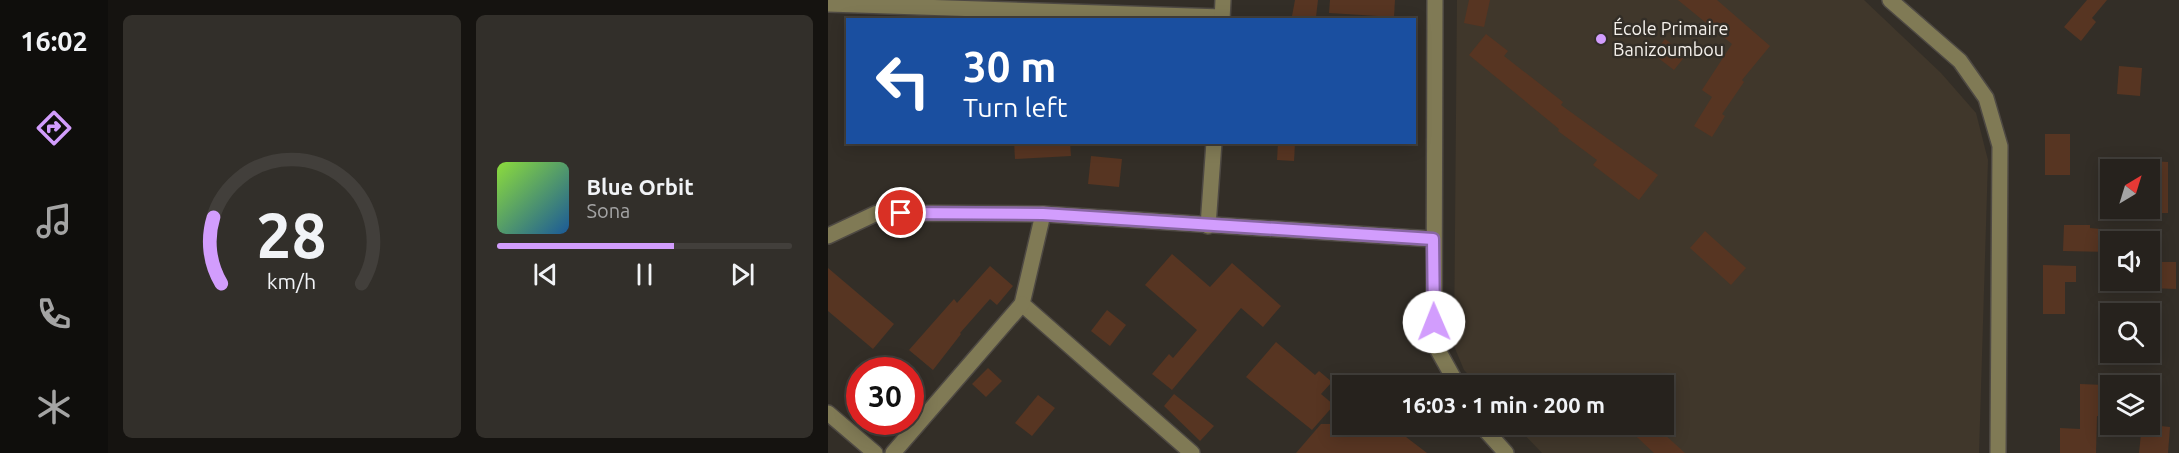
<!DOCTYPE html>
<html lang="en">
<head>
<meta charset="utf-8">
<style>
  :root { --surface:#26221d; --page:#322f2a; --text:#f1f3f6; --muted:#a4a4a4; --line:#423f3b; --accent:#d29dfd }
  body { margin:0; font-family:Ubuntu,sans-serif; background:var(--page); color:var(--text); height:100vh; display:flex; flex-direction:column; font-size:22px; white-space:nowrap }
  * { box-sizing:border-box; margin:0 }
  p { font-size:20px; color:var(--muted) }
  .icon { flex:none; width:33px; height:33px; fill:none; stroke:currentColor; stroke-width:2; stroke-linecap:round; stroke-linejoin:round }
  .map { position:relative; flex:1; overflow:hidden }
  .side { display:flex; flex-direction:column; gap:15px; padding:15px; background:#151310; width:720px }
  .side>* { flex:none }
  .hud { position:absolute; left:18px; top:18px; width:570px; height:126px; border-radius:0px; box-shadow:0 3px 15px #0003,0 0 0 2px var(--line); background:#1a4fa0; color:#fff; overflow:hidden }
  .needle { width:39px; rotate:38deg }
  .fabs { position:absolute; left:1272px; top:159px; display:grid; gap:12px }
  .fabs a { display:grid; place-items:center; width:60px; height:60px; border-radius:0px; background:var(--surface); box-shadow:0 3px 15px #0003,0 0 0 2px var(--line); font-size:30px }
  .speed { position:absolute; left:18px; top:357px; display:flex; gap:12px; font-size:30px; font-weight:700; text-align:center }
  .speed>* { display:grid; place-content:center; width:78px; height:78px; border-radius:50%; background:var(--surface); box-shadow:0 3px 15px #0003,0 0 0 2px var(--line); line-height:1 }
  .speed .limit { border:9px solid #d22; background:#fff; color:#111 }
  .pin { position:absolute; display:grid; place-items:center; width:51px; height:51px; color:#fff; margin:-26px; border:3px solid #fff; border-radius:50%; box-shadow:0 2px 6px #0007 }
  .me { position:absolute; width:66px; margin:-33px; rotate:359deg; stroke-linejoin:round; filter:drop-shadow(0 0 4px #0008) }
  .turn { display:flex; align-items:center; gap:21px; height:126px; padding:0 18px; font-size:27px }
  .turn .icon { width:78px; height:78px; stroke-width:2.5 }
  .turn b { display:block; font-size:42px; line-height:51px }
  .side .widget { flex:1; display:flex; flex-direction:column; justify-content:center; gap:9px; min-width:0; padding:0 21px; border-radius:9px; background:var(--page) }
  .side .dial { align-items:center; gap:0 }
  .dial svg { height:156px; overflow:visible; fill:none; stroke:var(--line); stroke-width:7; stroke-linecap:round; text-anchor:middle }
  .dial text { fill:var(--text); stroke:none }
  .song { display:flex; align-items:center; gap:18px }
  .cover { width:72px; height:72px; border-radius:9px; background:linear-gradient(135deg,hsl(90 70% 55%),hsl(210 70% 35%)) }
  .played { height:6px; border-radius:3px; background:linear-gradient(90deg,var(--accent) 60%,var(--line) 60%) }
  .keys { display:flex; justify-content:space-around; direction:ltr }
  .side .tiles { flex:1; display:grid; gap:15px; grid-template-columns:repeat(2,1fr) }
  .trip { position:absolute; left:504px; top:375px; width:342px; height:60px; border-radius:0px; background:var(--surface); box-shadow:0 3px 15px #0003,0 0 0 2px var(--line); font-weight:600; line-height:60px; text-align:center }
  main { display:flex; flex:1; min-height:0 }
  .tabs { display:flex; flex-direction:column; width:108px; justify-content:space-around; align-items:center; background:#0f0e0c; color:var(--muted) }
  .tabs .icon { width:42px; height:42px }
  .tabs .selected { color:var(--accent) }
  .tabs b { font-size:27px; color:var(--text) }
  .map>svg:first-child { display:block }
  .built { fill:#40372b }
  .building { fill:#573522 }
  .lines { fill:none; stroke-linecap:round; stroke-linejoin:round }
  .minor-casing { stroke:#4e4943; stroke-width:18 }
  .minor { stroke:#807a55; stroke-width:15 }
  .route-casing { stroke:#8866a4; stroke-width:15 }
  .route { stroke:#d29dfd; stroke-width:10 }
  .poi-dot { fill:#d29dfd; stroke:#332e27; stroke-width:2 }
  .labels { text-anchor:middle; stroke-width:5; stroke-linejoin:round; paint-order:stroke }
  .poi-label { font-size:18px; fill:#f5f1ec; stroke:#332e27; text-anchor:start }
</style>
</head>
<body>
<main>
<nav class="tabs">
<b>16:02</b>
<svg class="icon selected" aria-label="directions" viewBox="0 0 24 24"><path d="M12 3l9 9-9 9-9-9zM9 14v-3h6M13 9l2 2-2 2"/></svg>
<svg class="icon" aria-label="music" viewBox="0 0 24 24"><path d="M9 18V5l10-2v13"/><circle cx="6" cy="18" r="3"/><circle cx="16" cy="16" r="3"/></svg>
<svg class="icon" aria-label="phone" viewBox="0 0 24 24"><path d="M5 4h4l2 5-3 2q2 4 5 5l2-3 5 2v4C11 20 4 13 5 4z"/></svg>
<svg class="icon" aria-label="climate" viewBox="0 0 24 24"><path d="M12 3v18M4 7l16 10M4 17L20 7"/></svg>
</nav>
<section class="side">
<div class="tiles">
<div class="widget dial"><svg viewBox="0 0 100 80">
<path d="M14 69A42 42 0 1 1 86 69"/>
<path d="M14 69A42 42 0 0 1 10 35" stroke="#d29dfd"/>
<text x="50" y="56" font-size="32" font-weight="700">28</text>
<text x="50" y="72" font-size="11">km/h</text>
</svg></div>
<div class="widget">
<div class="song"><i class="cover"></i><div><b>Blue Orbit</b><p>Sona</p></div></div>
<div class="played"></div>
<div class="keys"><svg class="icon" aria-label="previous" viewBox="0 0 24 24"><path d="M18 5L8 12l10 7zM5 5v14"/></svg><svg class="icon" aria-label="pause" viewBox="0 0 24 24"><path d="M8 5v14M16 5v14"/></svg><svg class="icon" aria-label="next" viewBox="0 0 24 24"><path d="M6 5l10 7-10 7zM19 5v14"/></svg></div>
</div>
</div>
</section>
<div class="map">
<svg width="1351" height="453" viewBox="0 0 1351 453">
  <rect width="100%" height="100%" fill="#332e27"/>
  <path class="built" d="M629 0H1036L1113 73 1148 113 1160 160 1151 453H714L687 425 836 424V386L651 385 636 370 626 346Z"/>
  <g class="building">
    <path d="M467 0H490L488 17 464 16Z"/>
    <path d="M502 0H567L566 17 501 13Z"/>
    <path d="M641 0H662L656 27 636 23Z"/>
    <path d="M850 0H889L942 46 914 80 916 82 894 114 897 116 884 137 866 126 884 97 874 90 904 44Z"/>
    <path d="M1259 0H1279L1264 18 1268 22 1253 41 1236 27Z"/>
    <path d="M658 34 680 51 676 56 735 102 733 105 830 175 811 200 765 165 769 160 730 131 731 129 641 55Z"/>
    <path d="M837 39 858 55 846 70 825 54Z"/>
    <path d="M1291 66 1314 68 1312 96 1289 94Z"/>
    <rect x="1217" y="134" width="25" height="41"/>
    <path d="M186 142H242L243 156 187 159Z"/>
    <path d="M450 143 467 144 466 161 449 160Z"/>
    <path d="M263 156 294 159 291 187 260 184Z"/>
    <path d="M1322 161 1340 162V213H1322Z"/>
    <path d="M1236 225H1262V228L1282 230V252L1235 251Z"/>
    <path d="M877 231 918 268 903 285 862 248Z"/>
    <path d="M344 254 382 287 404 263 453 306 435 327 413 308 344 390 324 374 341 354 345 358 369 330 317 285Z"/>
    <path d="M1322 262H1348V289L1322 288Z"/>
    <path d="M1215 265 1248 266V282H1237V314H1215Z"/>
    <path d="M162 266 185 286 169 305 162 299 132 333 133 334 105 370 81 350 126 299 129 303Z"/>
    <path d="M0 268 66 324 45 349 0 311Z"/>
    <path d="M279 310 298 325 282 346 263 331Z"/>
    <path d="M448 342 487 375 491 371 504 382 493 394 506 405 484 430 418 377Z"/>
    <path d="M160 368 174 381 158 397 144 384Z"/>
    <path d="M1252 384 1277 385V398H1282V417L1269 416 1268 453H1232V428L1252 429Z"/>
    <path d="M346 394 386 426 372 441 336 406Z"/>
    <path d="M210 395 227 408 204 436 187 423Z"/>
    <path d="M493 424H561L599 453H468Z"/>
    <path d="M795 424H825L857 453H826Z"/>
    <path d="M1314 424 1342 427 1340 453H1311Z"/>
  </g>
  <g class="lines">
    <g class="minor-casing">
      <g id="minor">
        <path d="M607 0 606 343 630 386"/>
        <path d="M1062 0 1132 61 1158 98 1172 146 1170 453"/>
        <path d="M0 4 394 17"/>
        <path d="M394 20 395 0"/>
        <path d="M215 214 194 304 364 453"/>
        <path d="M380 226 386 142"/>
        <path d="M0 236 49 213 215 214 605 239"/>
        <path d="M0 413 47 453"/>
        <path d="M652 424 678 453"/>
        <path d="M65 453 194 304"/>
      </g>
    </g>
    <use href="#minor" class="minor"/>
  </g>
  <g class="lines">
    <g class="route-casing">
      <path id="route" d="M73 213 215 214 605 239 606 322"/>
    </g>
    <use href="#route" class="route"/>
  </g>
  <circle class="poi-dot" cx="773" cy="39" r="6"/>
  <g class="labels">
    <g class="poi-label">
      <text x="785" y="35">École Primaire<tspan x="785" dy="21">Banizoumbou</tspan></text>
    </g>
  </g>
</svg>
<div class="fabs">
<a><svg class="needle" viewBox="-14 -14 28 28"><path d="M0-13l5 13h-10z" fill="#e53935"/><path d="M0 13l5-13h-10z" fill="#a4a4a4"/></svg></a>
<a><svg class="icon" aria-label="sound" viewBox="0 0 24 24"><path d="M4 9h4l5-4v14l-5-4H4zM17 9q2 3 0 6"/></svg></a>
<a><svg class="icon" aria-label="search" viewBox="0 0 24 24"><circle cx="10" cy="10" r="6"/><path d="M15 15l6 6"/></svg></a>
<a><svg class="icon" aria-label="layers" viewBox="0 0 24 24"><path d="M12 4l9 5-9 5-9-5zM3 14l9 5 9-5"/></svg></a>
</div>
<div class="speed"><div class="limit">30</div></div>
<div class="pin" style="left:73px;top:213px;background:#d93025"><svg class="icon" aria-label="arrive" viewBox="0 0 24 24"><path d="M6 21V4h12l-3 4 3 4H6"/></svg></div>
<svg class="me" style="left:606px;top:322px" viewBox="-20 -20 40 40"><circle r="19" fill="#fff"/><path d="M0-13L10 11 0 6-10 11z" fill="#d29dfd"/></svg>
<div class="trip">16:03 · 1 min · 200 m</div>
<div class="hud">
<div class="turn"><svg class="icon" aria-label="left" viewBox="0 0 24 24"><path d="M17 20v-9H6M10 6l-5 5 5 5"/></svg><div><b>30 m</b>Turn left</div></div>
</div>
</div>
</main>
</body>
</html>
